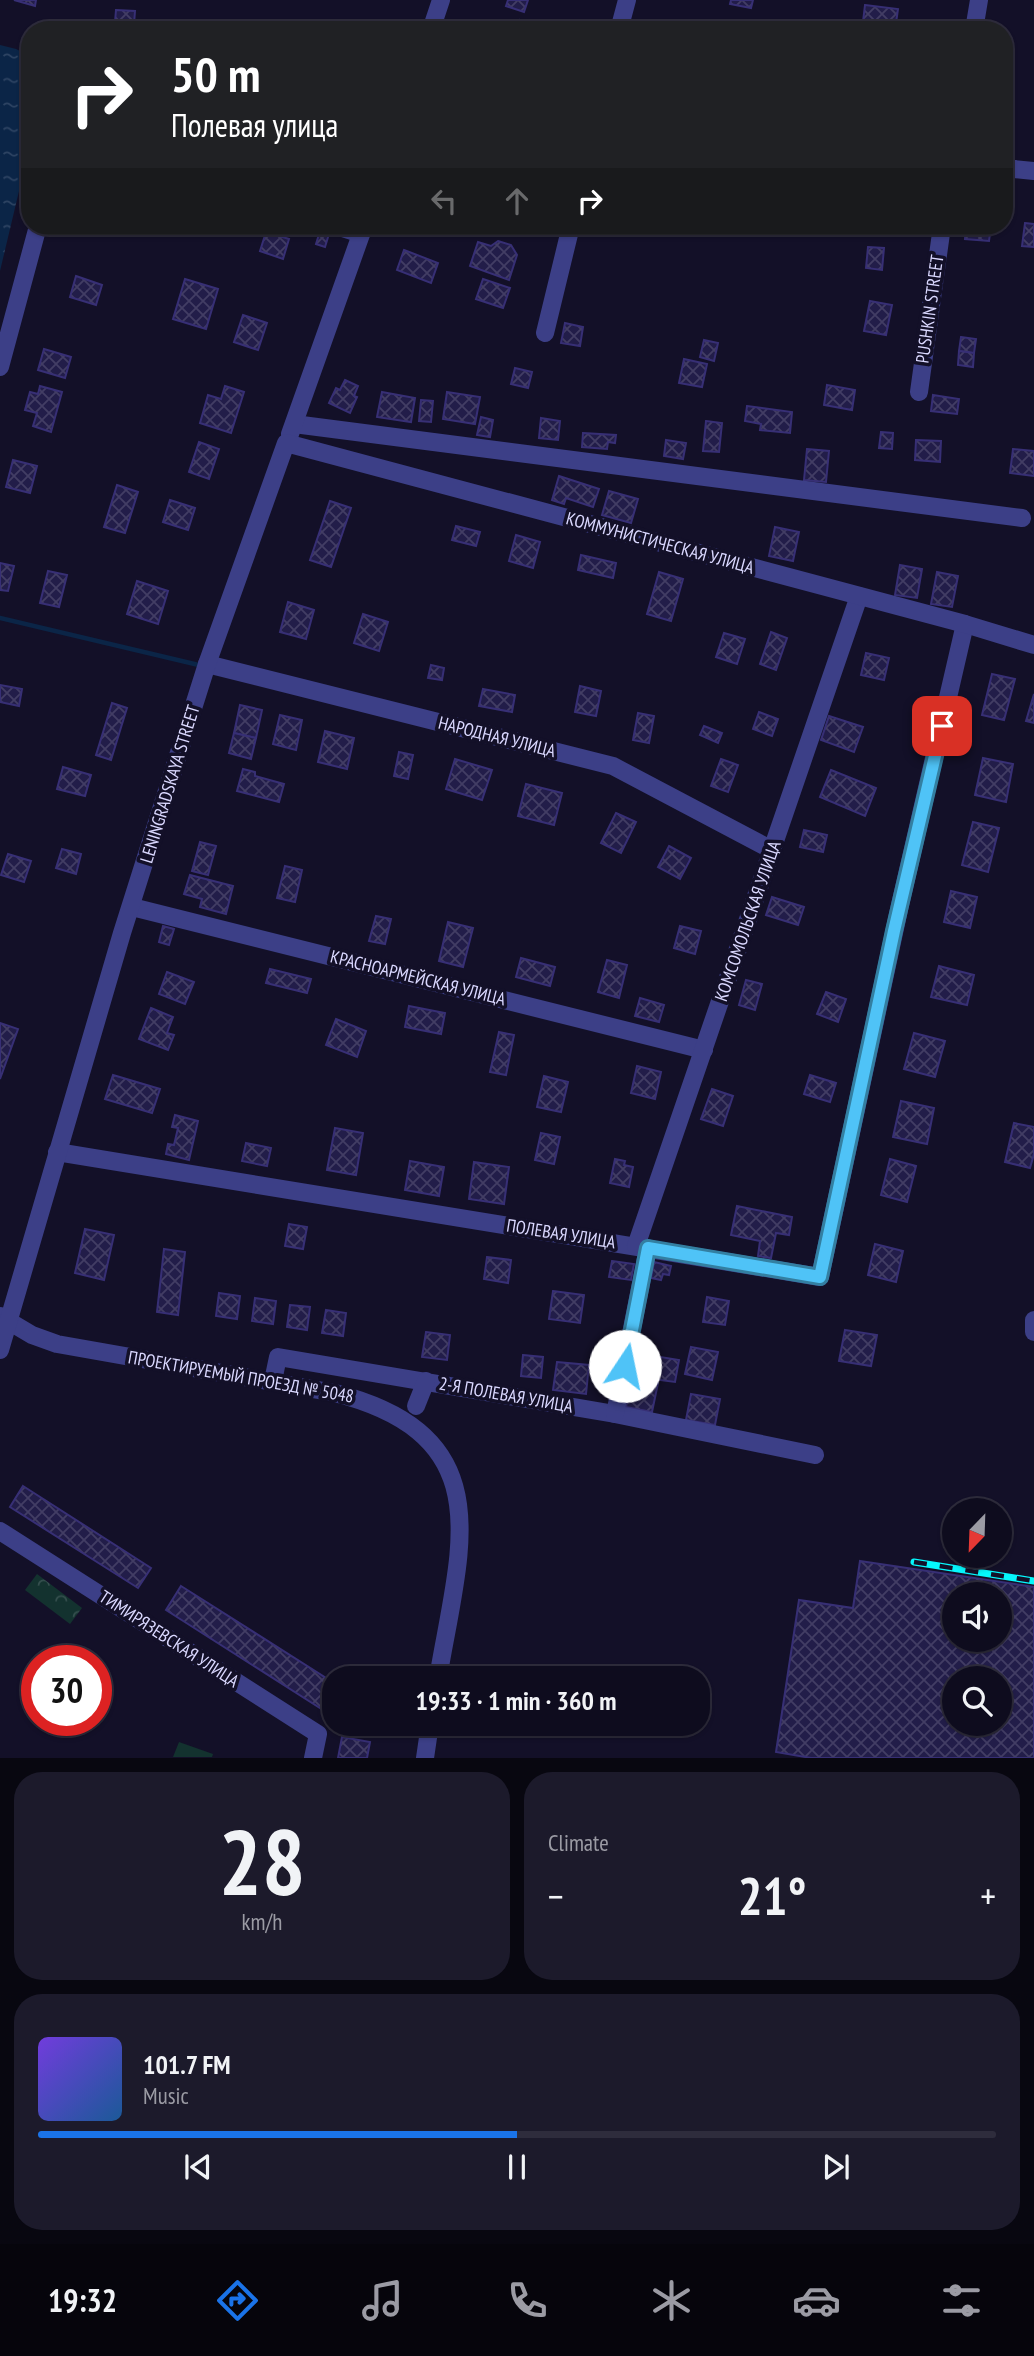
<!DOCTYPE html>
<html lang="en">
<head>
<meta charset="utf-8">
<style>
  :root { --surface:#0e0c1e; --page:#1c1a2b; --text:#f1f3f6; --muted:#9b9ba4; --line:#2e2c3c; --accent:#1a73e8 }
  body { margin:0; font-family:"PT Sans Narrow",sans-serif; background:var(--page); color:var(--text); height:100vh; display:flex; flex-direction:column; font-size:26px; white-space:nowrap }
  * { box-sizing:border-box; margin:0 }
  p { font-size:23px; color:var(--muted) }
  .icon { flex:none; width:38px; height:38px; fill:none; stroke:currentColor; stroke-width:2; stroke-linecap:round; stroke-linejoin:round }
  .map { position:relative; height:1758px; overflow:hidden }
  .details { display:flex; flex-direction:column; gap:14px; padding:14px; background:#080710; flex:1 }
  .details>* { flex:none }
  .top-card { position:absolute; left:21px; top:21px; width:992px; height:214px; border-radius:28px; box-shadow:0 2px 5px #0004,0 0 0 2px var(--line); background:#202124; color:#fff; overflow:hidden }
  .needle { width:46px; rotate:203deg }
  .tools { position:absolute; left:942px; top:1498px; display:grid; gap:14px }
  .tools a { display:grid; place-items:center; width:70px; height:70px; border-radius:50%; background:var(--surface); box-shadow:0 2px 5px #0004,0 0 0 2px var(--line); font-size:35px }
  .speed { position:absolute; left:21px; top:1645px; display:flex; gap:14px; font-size:35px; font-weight:700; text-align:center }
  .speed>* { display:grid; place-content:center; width:91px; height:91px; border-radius:50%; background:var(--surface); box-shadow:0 2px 5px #0004,0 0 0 2px var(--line); line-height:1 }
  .speed .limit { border:10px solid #d22; background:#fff; color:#111 }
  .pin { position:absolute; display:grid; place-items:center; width:60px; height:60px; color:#fff; margin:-30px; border-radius:14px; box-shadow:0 4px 10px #0006 }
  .me { position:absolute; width:77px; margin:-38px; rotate:11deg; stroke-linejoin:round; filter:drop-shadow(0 0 5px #0008) }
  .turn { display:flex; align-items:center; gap:24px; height:147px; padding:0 35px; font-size:32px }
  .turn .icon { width:91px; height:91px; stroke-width:2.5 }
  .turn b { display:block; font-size:49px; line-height:60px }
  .lanes { display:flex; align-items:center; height:66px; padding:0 35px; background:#0003; justify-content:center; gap:35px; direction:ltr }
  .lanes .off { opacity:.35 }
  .big { font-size:52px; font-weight:700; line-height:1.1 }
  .details .widget { flex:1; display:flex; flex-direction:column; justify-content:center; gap:10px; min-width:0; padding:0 24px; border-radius:28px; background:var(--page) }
  .details .dial { align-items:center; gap:0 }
  .dial b { font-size:91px; line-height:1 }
  .song { display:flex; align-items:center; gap:21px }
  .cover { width:84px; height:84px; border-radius:10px; background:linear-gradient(135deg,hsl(260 70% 55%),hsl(210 70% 35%)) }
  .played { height:7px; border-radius:4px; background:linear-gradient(90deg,var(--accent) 50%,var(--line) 50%) }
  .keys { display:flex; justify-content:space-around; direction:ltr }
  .heat { display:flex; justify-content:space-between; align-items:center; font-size:38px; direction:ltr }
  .details .tiles { flex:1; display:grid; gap:14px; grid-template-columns:1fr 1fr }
  .widget:last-child { grid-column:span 2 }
  .trip { position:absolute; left:322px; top:1666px; width:388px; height:70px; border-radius:28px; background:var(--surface); box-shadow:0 2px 5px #0004,0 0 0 2px var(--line); font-weight:700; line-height:70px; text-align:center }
  .tabs { display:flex; height:112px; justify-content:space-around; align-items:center; background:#06050c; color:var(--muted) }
  .tabs .icon { width:49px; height:49px }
  .tabs .on { color:var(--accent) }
  .tabs b { font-size:32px; color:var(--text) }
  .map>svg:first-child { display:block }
  .park { fill:url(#park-crowns) }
  .pitch { fill:#13322f }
  .water { fill:url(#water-ripples) }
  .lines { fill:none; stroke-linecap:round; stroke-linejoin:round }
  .stream { stroke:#0b2547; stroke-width:4.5 }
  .building { fill:url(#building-cross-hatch); stroke:#372f75; stroke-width:2; fill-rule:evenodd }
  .minor { stroke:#3c3f87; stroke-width:18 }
  .tertiary { stroke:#3c3f87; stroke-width:18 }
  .rail-casing { stroke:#06f7fc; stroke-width:7 }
  .rail { stroke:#131028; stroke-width:4.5; stroke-dasharray:13; stroke-linecap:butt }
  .route-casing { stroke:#337fa1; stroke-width:18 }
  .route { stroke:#4fc3f7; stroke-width:12 }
  .labels { text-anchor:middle; stroke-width:7; stroke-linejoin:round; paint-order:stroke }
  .street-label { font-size:18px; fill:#dad8ff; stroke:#131028 }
</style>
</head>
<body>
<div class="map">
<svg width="1034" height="1758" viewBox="0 0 1034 1758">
  <defs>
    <pattern id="park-crowns" width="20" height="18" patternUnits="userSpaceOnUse" patternTransform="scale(1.75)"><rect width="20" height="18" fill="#13322f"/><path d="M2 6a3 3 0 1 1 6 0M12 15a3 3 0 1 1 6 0" fill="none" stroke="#354f4e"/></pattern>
    <pattern id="water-ripples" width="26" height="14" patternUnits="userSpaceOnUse" patternTransform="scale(1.75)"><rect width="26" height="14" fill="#0b2547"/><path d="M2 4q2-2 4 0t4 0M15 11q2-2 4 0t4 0" fill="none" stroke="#2e4463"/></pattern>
    <pattern id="building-cross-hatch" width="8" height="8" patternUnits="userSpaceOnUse" patternTransform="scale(1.75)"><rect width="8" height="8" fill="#221d49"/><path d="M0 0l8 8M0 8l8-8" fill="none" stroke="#423d64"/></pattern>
  </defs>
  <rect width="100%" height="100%" fill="#131028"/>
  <path class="park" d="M37 1574 82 1608 70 1624 25 1590Z"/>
  <path class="pitch" d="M179 1742 213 1754 212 1757H173Z"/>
  <path class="water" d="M0 45 16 49 30 56V126L23 133 25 154 19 170V191L0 271Z"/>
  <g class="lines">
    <path class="stream" d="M0 618 203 666"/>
  </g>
  <g class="building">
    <path d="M14 0H36L35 6Z"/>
    <path d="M508 0H528L524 12 506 6Z"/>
    <path d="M731 0H753L751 8 730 4Z"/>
    <path d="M865 5 898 9 895 30H862Z"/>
    <path d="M116 10 135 11 134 24 115 22Z"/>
    <path d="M520 20 542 27 541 30H517Z"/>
    <path d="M1025 223 1034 224V247L1022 246Z"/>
    <path d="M432 226H466V230L432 229Z"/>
    <path d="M702 226H719L718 235 701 233Z"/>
    <path d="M966 226H991L989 241 965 239Z"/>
    <path d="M320 231 329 234 325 247 316 244Z"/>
    <path d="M266 232 289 239 283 259 260 251Z"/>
    <path d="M498 241 511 245 517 255 509 280 470 266 478 242 491 246Z"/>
    <path d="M868 247 884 248 882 270 866 268Z"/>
    <path d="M404 250 438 263 431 283 397 270Z"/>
    <path d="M76 276 102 285 96 305 70 297Z"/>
    <path d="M185 279 218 289 206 329 173 319Z"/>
    <path d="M483 279 510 288 503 308 476 299Z"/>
    <path d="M870 301 892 305 886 335 864 331Z"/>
    <path d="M243 315 267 323 258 350 234 342Z"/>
    <path d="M565 323 583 327 580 346 561 343Z"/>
    <path d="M961 337 976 339 974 353 959 351Z"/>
    <path d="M704 340 718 343 714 361 700 357Z"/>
    <path d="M44 349 71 357 65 378 38 370Z"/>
    <path d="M959 351 974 353 973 367 958 365Z"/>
    <path d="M684 359 707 364 702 387 679 383Z"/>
    <path d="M515 368 532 372 528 388 511 384Z"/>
    <path d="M345 380 358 386 354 396 357 397 350 413 329 403 336 388 340 390Z"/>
    <path d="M827 385 855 390 852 410 824 405Z"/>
    <path d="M40 386 62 392 51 432 33 426 37 413 25 410 30 392 38 394Z"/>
    <path d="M225 386 244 392 231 433 200 423 208 395 221 399Z"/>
    <path d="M382 392 415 398 411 422 377 417Z"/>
    <path d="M447 392 480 397 475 424 443 419Z"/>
    <path d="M933 395 959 399 957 414 931 411Z"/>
    <path d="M421 400 433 401 431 422 419 421Z"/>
    <path d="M747 406 792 412 790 433 760 430 761 424 745 421Z"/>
    <path d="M481 417 493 420 490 437 477 435Z"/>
    <path d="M541 418 560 421 558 440 539 438Z"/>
    <path d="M706 421 722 423 719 452 703 451Z"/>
    <path d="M881 432 893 433 892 449 879 448Z"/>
    <path d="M583 433 616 435 615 443 608 442 607 449 582 447Z"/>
    <path d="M666 440 686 443 683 459 664 456Z"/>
    <path d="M916 440 941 441 940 462 915 460Z"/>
    <path d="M199 442 219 449 209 479 189 472Z"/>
    <path d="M807 449 829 451 826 482 804 480Z"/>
    <path d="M1013 449 1034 451V476L1010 473Z"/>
    <path d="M13 460 37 466 30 493 6 487Z"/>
    <path d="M559 476 599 489 593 507 566 498 564 504 552 500Z"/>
    <path d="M117 485 138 492 125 533 104 527Z"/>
    <path d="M609 491 638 499 631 523 602 515Z"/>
    <path d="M170 500 195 508 188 530 163 522Z"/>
    <path d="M330 501 351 508 331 567 310 560Z"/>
    <path d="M456 526 480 532 476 546 452 540Z"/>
    <path d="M775 527 799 532 793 561 769 556Z"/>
    <path d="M516 535 540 542 533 568 509 561Z"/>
    <path d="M581 555 616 563 613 578 578 570Z"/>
    <path d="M0 563 14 566 8 591 0 590Z"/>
    <path d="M900 565 922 569 917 598 895 595Z"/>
    <path d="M48 571 67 575 59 607 40 603Z"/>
    <path d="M659 572 683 579 671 621 647 614Z"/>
    <path d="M937 572 958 576 952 607 931 604Z"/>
    <path d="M137 581 168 591 158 624 127 614Z"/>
    <path d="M288 602 314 610 306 639 280 632Z"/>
    <path d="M363 614 388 622 379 651 354 643Z"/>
    <path d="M771 632 787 638 776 670 760 664Z"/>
    <path d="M724 633 745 639 737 664 716 657Z"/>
    <path d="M866 653 889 658 884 680 861 675Z"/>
    <path d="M431 665 444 668 442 680 428 678Z"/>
    <path d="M992 674 1015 679 1004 720 982 715Z"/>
    <path d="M0 685 22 689 19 706 0 702Z"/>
    <path d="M580 686 601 691 596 716 575 712Z"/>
    <path d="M483 689 515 695 512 712 479 706Z"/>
    <path d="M1034 694V723L1026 721Z"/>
    <path d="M112 703 127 708 111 760 96 755Z"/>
    <path d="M240 705 262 710 256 738 234 733Z"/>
    <path d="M759 712 778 719 772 736 753 729Z"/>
    <path d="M638 713 654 716 649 743 633 740Z"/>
    <path d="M280 715 302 720 296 750 273 744Z"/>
    <path d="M829 716 863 727 854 752 821 740Z"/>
    <path d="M704 726 722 733 718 743 700 735Z"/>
    <path d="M325 731 354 738 347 769 318 762Z"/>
    <path d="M234 733 256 738 251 759 229 753Z"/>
    <path d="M399 752 413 755 408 779 394 776Z"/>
    <path d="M983 758 1013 764 1006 802 975 795Z"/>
    <path d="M455 759 492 770 482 800 446 789Z"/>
    <path d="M721 759 738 765 728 792 711 786Z"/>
    <path d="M63 767 91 775 85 796 57 789Z"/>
    <path d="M243 769 255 772V776L284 784 279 802 237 791Z"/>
    <path d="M831 770 876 788 865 816 820 797Z"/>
    <path d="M526 784 562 793 554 825 518 816Z"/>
    <path d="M616 813 636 822 621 853 601 843Z"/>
    <path d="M973 822 999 828 988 872 962 865Z"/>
    <path d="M804 830 827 835 823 852 800 847Z"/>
    <path d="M200 842 216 846 208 875 192 871Z"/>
    <path d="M669 846 691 858 680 879 658 867Z"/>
    <path d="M62 849 81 854 76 874 56 868Z"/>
    <path d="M8 854 31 861 24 882 1 875Z"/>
    <path d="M285 866 302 870 295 902 277 898Z"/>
    <path d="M190 875 233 886 226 914 200 907 202 899 184 894Z"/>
    <path d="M951 891 977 897 970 928 944 922Z"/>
    <path d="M772 897 804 907 798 925 766 915Z"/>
    <path d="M376 916 391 919 385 944 369 941Z"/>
    <path d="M448 922 473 928 463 967 439 961Z"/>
    <path d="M163 926 174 929 169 945 159 942Z"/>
    <path d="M680 926 701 931 695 954 674 948Z"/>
    <path d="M521 958 555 967 550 986 516 977Z"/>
    <path d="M607 960 627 965 619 998 598 992Z"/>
    <path d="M939 966 974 975 967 1005 931 997Z"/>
    <path d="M270 969 311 979 307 993 266 983Z"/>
    <path d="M167 972 194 982 185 1004 159 994Z"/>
    <path d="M746 980 762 984 755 1010 739 1005Z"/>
    <path d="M826 992 846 999 838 1022 817 1014Z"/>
    <path d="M640 998 664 1005 659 1022 635 1016Z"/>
    <path d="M409 1006 445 1013 441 1034 405 1027Z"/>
    <path d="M151 1008 173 1017 167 1033 174 1035 168 1050 139 1039Z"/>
    <path d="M336 1019 366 1031 357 1057 326 1045Z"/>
    <path d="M0 1023 18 1029 0 1079Z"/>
    <path d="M499 1032 514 1035 506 1075 490 1072Z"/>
    <path d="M914 1033 945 1041 935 1077 904 1069Z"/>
    <path d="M637 1066 661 1072 655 1099 631 1093Z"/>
    <path d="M113 1075 160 1089 152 1113 105 1099Z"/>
    <path d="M810 1075 836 1083 830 1102 804 1094Z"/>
    <path d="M544 1076 568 1082 561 1112 537 1107Z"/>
    <path d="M712 1089 733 1096 723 1126 701 1119Z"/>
    <path d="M901 1101 934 1108 927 1144 893 1137Z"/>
    <path d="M175 1115 198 1121 189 1160 166 1154 168 1144 174 1145 178 1128 172 1127Z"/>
    <path d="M1014 1123 1034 1127V1154L1030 1168 1005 1162Z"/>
    <path d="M335 1128 363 1133 356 1175 327 1170Z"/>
    <path d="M541 1133 560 1137 554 1164 535 1160Z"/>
    <path d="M246 1143 271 1148 267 1166 242 1161Z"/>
    <path d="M615 1159 625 1161 624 1165 633 1167 629 1187 610 1183Z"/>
    <path d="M890 1159 916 1166 907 1202 881 1195Z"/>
    <path d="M410 1161 444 1167 439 1196 405 1190Z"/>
    <path d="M474 1162 509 1167 504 1204 469 1199Z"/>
    <path d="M737 1206 792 1217 789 1235 776 1233 771 1258 758 1256 760 1241 731 1235Z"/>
    <path d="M289 1224 307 1227 303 1249 285 1246Z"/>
    <path d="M85 1229 114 1235 104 1280 75 1273Z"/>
    <path d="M875 1244 903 1251 896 1282 868 1275Z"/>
    <path d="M164 1249 185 1252 178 1315 157 1312Z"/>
    <path d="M487 1257 511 1260 508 1283 484 1279Z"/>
    <path d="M612 1261 634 1264 631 1280 609 1277Z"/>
    <path d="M654 1262 671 1266 669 1275 663 1274 661 1280 651 1278Z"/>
    <path d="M553 1291 584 1295 580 1323 549 1319Z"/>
    <path d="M219 1293 240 1296 237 1319 216 1316Z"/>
    <path d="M707 1297 729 1301 725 1325 703 1322Z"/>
    <path d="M255 1298 276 1301 273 1324 252 1321Z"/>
    <path d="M290 1305 310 1307 307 1330 287 1327Z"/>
    <path d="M326 1310 346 1313 343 1336 322 1333Z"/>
    <path d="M845 1330 877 1335 871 1366 839 1361Z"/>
    <path d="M426 1332 450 1335 447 1360 422 1357Z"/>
    <path d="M691 1347 718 1352 712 1380 685 1374Z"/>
    <path d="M523 1355 543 1357 541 1378 521 1376Z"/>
    <path d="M648 1355 679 1360 675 1382 644 1378Z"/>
    <path d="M557 1362 589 1365 586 1394 553 1390Z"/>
    <path d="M632 1378 658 1383 652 1412 626 1407Z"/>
    <path d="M691 1394 720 1399 715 1425 686 1420Z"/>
    <path d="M23 1486 151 1568 138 1588 10 1507Z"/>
    <path d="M860 1561 1034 1587V1758H811L776 1752 799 1600 853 1608ZM954 1594H999V1640H954ZM954 1678H999V1724H954Z"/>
    <path d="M181 1586 334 1683V1717L166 1610Z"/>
    <path d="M342 1737 370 1742 367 1758H338Z"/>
  </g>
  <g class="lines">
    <g class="minor">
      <path d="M431 30 441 0"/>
      <path d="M619 30 627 0"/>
      <path d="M974 30 979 0"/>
      <path d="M1004 168 1034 171"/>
      <path d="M336 226 361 234"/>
      <path d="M545 333 571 226"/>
      <path d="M0 367 38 226"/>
      <path d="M919 392 942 226"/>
      <path d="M294 424 1022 518"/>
      <path d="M290 434 364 226"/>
      <path d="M207 664 613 766 772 850"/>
      <path d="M132 907 704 1050"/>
      <path d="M57 1152 820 1277 900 905 965 624"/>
      <path d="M636 1246 859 596"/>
      <path d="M0 1316 32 1335 57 1344 335 1393C503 1436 460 1547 438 1678"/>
      <path d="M1034 1320V1332"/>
      <path d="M273 1381 278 1357 615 1414 815 1455"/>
      <path d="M416 1406 426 1381"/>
      <path d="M615 1414 648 1248"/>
      <path d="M0 1531 318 1734 313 1758"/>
      <path d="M425 1758 430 1724"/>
    </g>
    <path class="tertiary" d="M0 1350 122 933 207 664 286 443 965 624 1034 645"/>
    <g class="rail-casing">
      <path id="rail" d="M914 1562 1034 1581"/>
    </g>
    <use href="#rail" class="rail"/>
  </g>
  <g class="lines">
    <g class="route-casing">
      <path id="route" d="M625 1366 648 1248 820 1277 894 931 942 726"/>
    </g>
    <use href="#route" class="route"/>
  </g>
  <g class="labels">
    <g class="street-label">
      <text transform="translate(930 309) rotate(-82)" y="6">PUSHKIN STREET</text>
      <text transform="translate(660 543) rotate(15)" y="6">КОММУНИСТИЧЕСКАЯ УЛИЦА</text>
      <text transform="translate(497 737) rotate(14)" y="6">НАРОДНАЯ УЛИЦА</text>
      <text transform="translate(170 784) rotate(-73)" y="6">LENINGRADSKAYA STREET</text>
      <text transform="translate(748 921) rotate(-71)" y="6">КОМСОМОЛЬСКАЯ УЛИЦА</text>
      <text transform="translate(418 978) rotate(14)" y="6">КРАСНОАРМЕЙСКАЯ УЛИЦА</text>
      <text transform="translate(561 1234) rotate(9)" y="6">ПОЛЕВАЯ УЛИЦА</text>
      <text transform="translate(241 1377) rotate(10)" y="6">ПРОЕКТИРУЕМЫЙ ПРОЕЗД № 5048</text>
      <text transform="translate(506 1395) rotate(10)" y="6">2-Я ПОЛЕВАЯ УЛИЦА</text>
      <text transform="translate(169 1639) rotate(33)" y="6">ТИМИРЯЗЕВСКАЯ УЛИЦА</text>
    </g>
  </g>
</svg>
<div class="tools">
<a><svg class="needle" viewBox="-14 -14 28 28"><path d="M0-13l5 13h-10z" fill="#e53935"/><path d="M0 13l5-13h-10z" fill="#9b9ba4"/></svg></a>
<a><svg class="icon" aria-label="sound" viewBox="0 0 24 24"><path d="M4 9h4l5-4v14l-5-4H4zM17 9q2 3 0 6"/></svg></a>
<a><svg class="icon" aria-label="search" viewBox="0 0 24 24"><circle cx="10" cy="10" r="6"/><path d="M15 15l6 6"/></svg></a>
</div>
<div class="speed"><div class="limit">30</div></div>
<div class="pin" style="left:942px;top:726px;background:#d93025"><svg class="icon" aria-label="arrive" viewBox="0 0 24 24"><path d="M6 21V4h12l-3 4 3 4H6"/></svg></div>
<svg class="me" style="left:625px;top:1366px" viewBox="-20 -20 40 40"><circle r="19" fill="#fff"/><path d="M0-13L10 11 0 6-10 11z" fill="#4fc3f7"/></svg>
<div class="trip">19:33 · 1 min · 360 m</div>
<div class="top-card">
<div class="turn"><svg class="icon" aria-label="right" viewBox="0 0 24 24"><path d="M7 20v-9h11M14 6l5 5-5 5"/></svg><div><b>50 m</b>Полевая улица</div></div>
<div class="lanes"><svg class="icon off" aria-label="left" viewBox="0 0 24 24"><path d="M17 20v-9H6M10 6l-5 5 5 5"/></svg><svg class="icon off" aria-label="ahead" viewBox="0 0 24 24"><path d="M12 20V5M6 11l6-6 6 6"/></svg><svg class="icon" aria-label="right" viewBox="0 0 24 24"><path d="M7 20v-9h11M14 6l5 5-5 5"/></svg></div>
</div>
</div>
<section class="details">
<div class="tiles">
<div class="widget dial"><b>28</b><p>km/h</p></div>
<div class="widget"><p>Climate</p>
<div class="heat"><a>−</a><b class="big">21°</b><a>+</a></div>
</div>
<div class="widget">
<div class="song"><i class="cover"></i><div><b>101.7 FM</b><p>Music</p></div></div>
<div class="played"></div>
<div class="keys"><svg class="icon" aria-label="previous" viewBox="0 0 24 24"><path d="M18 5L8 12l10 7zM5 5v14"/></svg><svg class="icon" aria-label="pause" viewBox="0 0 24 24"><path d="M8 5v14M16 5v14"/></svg><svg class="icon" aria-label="next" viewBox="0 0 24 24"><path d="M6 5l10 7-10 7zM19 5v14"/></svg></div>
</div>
</div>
</section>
<nav class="tabs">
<b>19:32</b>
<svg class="icon on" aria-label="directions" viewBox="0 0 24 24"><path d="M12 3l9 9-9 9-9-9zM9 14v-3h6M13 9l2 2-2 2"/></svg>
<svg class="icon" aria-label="music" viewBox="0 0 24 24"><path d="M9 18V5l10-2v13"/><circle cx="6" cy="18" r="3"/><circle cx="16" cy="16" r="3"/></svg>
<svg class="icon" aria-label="phone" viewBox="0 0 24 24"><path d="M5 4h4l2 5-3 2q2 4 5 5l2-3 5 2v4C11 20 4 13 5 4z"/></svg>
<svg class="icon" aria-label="climate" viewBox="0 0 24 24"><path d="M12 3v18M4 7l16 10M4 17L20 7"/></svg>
<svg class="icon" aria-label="car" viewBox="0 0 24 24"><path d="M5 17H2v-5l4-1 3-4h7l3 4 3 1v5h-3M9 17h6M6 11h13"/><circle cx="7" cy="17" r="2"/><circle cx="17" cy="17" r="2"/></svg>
<svg class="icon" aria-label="filters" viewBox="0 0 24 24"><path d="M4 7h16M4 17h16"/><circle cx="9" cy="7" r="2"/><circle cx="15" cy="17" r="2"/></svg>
</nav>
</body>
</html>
